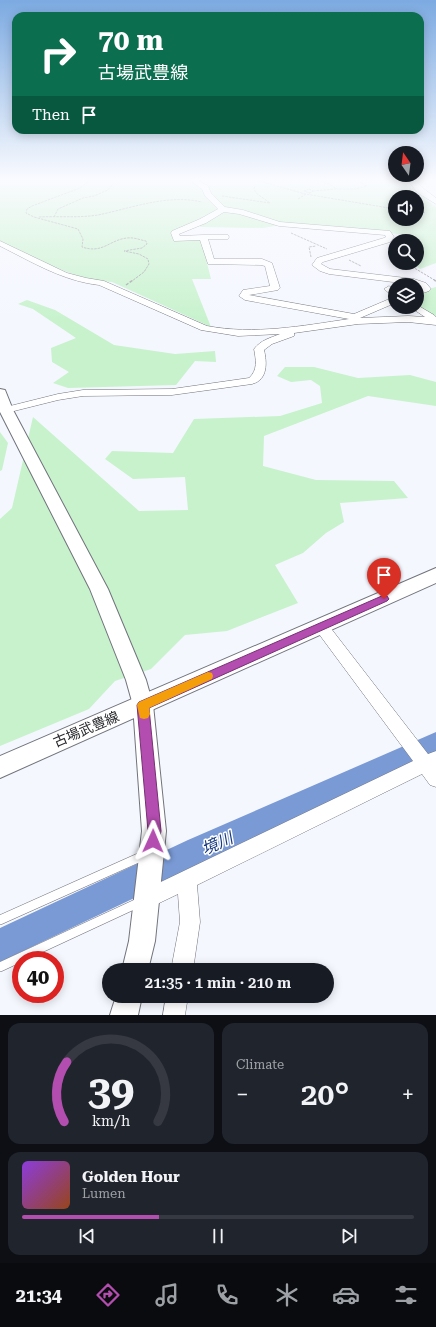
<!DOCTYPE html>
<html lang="en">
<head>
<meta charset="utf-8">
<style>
  :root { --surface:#171b24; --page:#20242c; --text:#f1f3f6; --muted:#9ea1a6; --line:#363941; --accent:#b44db0 }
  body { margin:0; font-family:"Roboto Serif","Noto Sans JP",serif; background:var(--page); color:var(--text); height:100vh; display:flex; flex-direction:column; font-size:15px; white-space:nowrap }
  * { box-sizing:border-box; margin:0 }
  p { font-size:13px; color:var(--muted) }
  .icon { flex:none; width:22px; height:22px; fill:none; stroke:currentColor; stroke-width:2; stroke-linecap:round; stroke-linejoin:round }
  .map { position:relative; height:1015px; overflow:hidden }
  .side { display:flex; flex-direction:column; gap:8px; padding:8px; background:#0d0f14; flex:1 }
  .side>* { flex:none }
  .guide { position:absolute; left:12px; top:12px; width:412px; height:122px; border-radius:12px; box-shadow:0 2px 10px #0003; background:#0b6e4f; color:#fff; overflow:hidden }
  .needle { width:26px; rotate:346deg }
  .buttons { position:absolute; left:388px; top:146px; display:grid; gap:8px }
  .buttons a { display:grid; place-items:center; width:36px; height:36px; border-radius:50%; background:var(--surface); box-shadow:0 2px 10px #0003; font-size:20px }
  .speed { position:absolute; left:12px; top:951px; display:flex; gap:8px; font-size:20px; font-weight:700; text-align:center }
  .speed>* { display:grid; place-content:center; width:52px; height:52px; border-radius:50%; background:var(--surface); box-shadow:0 2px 10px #0003; line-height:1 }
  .speed .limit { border:6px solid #d22; background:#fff; color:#111 }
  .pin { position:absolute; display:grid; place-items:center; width:34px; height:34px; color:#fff; margin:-41px -17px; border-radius:50% 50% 50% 0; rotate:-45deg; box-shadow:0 0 4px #0007 }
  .pin .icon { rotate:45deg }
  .me { position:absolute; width:44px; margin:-22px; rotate:1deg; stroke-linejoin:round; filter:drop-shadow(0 0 3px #0008) }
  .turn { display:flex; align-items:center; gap:14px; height:84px; padding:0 20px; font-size:18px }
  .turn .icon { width:52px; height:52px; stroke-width:2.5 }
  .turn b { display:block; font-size:28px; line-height:34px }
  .then { display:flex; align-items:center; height:38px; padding:0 20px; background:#0003; gap:8px; font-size:15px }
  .big { font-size:30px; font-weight:600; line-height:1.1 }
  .side .card { flex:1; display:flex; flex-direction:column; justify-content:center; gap:6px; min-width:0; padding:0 14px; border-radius:12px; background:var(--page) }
  .side .dial { align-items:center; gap:0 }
  .dial svg { height:104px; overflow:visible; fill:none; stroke:var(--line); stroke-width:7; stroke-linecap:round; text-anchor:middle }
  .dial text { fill:var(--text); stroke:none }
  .song { display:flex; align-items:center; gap:12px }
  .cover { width:48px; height:48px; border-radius:6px; background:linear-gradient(135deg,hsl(270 70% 55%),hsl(20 70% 35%)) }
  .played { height:4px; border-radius:2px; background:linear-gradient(90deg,var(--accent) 35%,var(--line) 35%) }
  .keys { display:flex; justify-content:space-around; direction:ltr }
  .heat { display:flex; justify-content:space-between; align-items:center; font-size:22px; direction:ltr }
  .side .tiles { flex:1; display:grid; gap:8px; grid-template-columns:1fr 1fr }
  .card:last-child { grid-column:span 2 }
  .trip { position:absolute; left:102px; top:963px; width:232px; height:40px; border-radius:20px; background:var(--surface); box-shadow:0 2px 10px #0003; font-weight:600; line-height:40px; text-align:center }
  .tab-bar { display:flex; height:64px; justify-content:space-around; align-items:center; background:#090b0e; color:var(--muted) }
  .tab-bar .icon { width:28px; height:28px }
  .tab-bar .selected { color:var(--accent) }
  .tab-bar b { font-size:18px; color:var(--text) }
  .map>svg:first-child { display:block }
  .green { fill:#c7f2cc; fill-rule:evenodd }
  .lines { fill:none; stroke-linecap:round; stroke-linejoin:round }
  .river { fill:#7a9ad6; fill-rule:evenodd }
  .service-casing { stroke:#71737c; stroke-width:10 }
  .minor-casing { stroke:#71737c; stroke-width:1 }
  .tertiary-casing { stroke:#71737c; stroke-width:2 }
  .secondary-casing { stroke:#71737c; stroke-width:2 }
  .path-far1 { stroke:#9fa0a7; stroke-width:1; stroke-dasharray:2.5 1; stroke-linecap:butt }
  .path { stroke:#9fa0a7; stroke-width:1.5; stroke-dasharray:3 1.5; stroke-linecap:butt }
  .service { stroke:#fff; stroke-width:9 }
  .minor { fill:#fff; fill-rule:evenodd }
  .tertiary { fill:#fff; fill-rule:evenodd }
  .secondary { fill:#fff; fill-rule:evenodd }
  .route { fill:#b44db0; stroke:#753272 }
  .slow { fill:#f59e0b }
  .labels { text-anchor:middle; stroke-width:3; stroke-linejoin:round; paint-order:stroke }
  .near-street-label { font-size:14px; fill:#28292d; stroke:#fff }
  .near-water-label { font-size:16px; font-style:italic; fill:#183a80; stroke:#fff }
</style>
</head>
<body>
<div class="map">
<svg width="436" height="1015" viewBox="0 0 436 1015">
  <rect width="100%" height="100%" fill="#f5f7ff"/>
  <g class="green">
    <path d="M0 179H401L408 186 417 190 415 191 436 207V263L420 269 412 263H417V241H406L405 235 367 230 286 224 263 228 201 227 196 224 176 233 177 239H201L211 279H192L211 327 112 282C72 280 36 257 0 241ZM395 197H417V219H395Z"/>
    <path d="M436 287V321L417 307V292Z"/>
    <path d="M27 300 55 310 114 345 175 354 215 351 216 362 195 361 176 385 68 388 53 383 69 372 52 362 51 348 76 338 33 309 18 304Z"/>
    <path d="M285 367H314L358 378 410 375 436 382V406L368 396 264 436 263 466 316 480 394 481 408 498 340 503 344 522 326 533 303 553 275 565 298 603 227 631 185 635 151 669 115 681 89 709 0 746V519L12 508 33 417 139 511 188 510 185 477 133 479 105 459 112 451 173 453 194 419 280 416 322 403 320 386 311 380 291 382 277 376Z"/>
    <path d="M0 432 8 443 2 470 0 471Z"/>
  </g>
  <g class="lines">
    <path class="river" d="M436 732V757L210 862 0 962V928L188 840Z"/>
    <g class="service-casing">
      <g id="service">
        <path d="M0 920 145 855"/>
        <path d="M0 967 140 902"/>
      </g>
    </g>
    <g class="minor-casing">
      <g id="minor">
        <path d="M188 179H195L208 186 211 193 225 207 243 210 280 222 390 231 394 237 390 242 323 262 321 264 330 269 414 279 426 283 431 289 429 291 417 295V289L420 288 417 285 329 274 320 271 312 265 317 258 384 238 386 237 385 235 279 226 239 214 224 212 206 223 179 234 180 236 203 235H228L229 237 228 239H208L214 259H262L272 263 280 288 278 290 249 295 354 314 394 297 384 289 389 286 395 290V303L360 318 408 316 425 317 410 307H417V305L434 315 436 317V325L408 322 358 324 294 333V336L272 344 264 350C267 362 268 380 252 384L172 395 83 396 58 400 6 413 2 412 0 410 2 408 58 394 83 390 172 389 249 378C258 370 256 360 254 349 261 340 270 338 280 334L238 336 201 330 99 285C63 281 32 262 0 246V241L67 273 86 278 104 281 207 326C254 335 302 326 349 319L245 300 239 296 243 290 270 286 265 266 261 265 208 264 200 240 174 241 171 233 172 231 200 219 218 209 205 196 202 189Z"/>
        <path d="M407 179H414L424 189 436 198V204L418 193Z"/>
        <path d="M321 620 326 622 428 754 436 751V787L430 785 422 774 197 885 200 922 193 970H171L180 922 178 894 147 909 140 906 137 899 140 892 413 761 316 630 313 626 316 622Z"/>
        <path d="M166 996H188L185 1015H163Z"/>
      </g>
    </g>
    <g class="tertiary-casing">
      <g id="tertiary">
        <path d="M0 389 5 390 13 410 108 589 146 680 153 705 166 831 155 941 148 970H122L129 941 142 831 133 705 126 680 90 589 0 412Z"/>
        <path d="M116 996H142L138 1015H110Z"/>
      </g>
    </g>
    <g class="secondary-casing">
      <path id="secondary" d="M436 568V583L0 778V756Z"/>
    </g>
    <g class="path-far1">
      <path d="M88 179 89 181 80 188 32 206 27 209 26 213 34 217 78 229 83 239 82 247C103 254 109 240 127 238 134 237 140 240 146 241L147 244 142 248 124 251 139 254 148 259 149 264 144 272 132 281"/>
      <path d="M253 179 305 194 395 209"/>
      <path d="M310 179 329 184 337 189H355L367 186 355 179"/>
      <path d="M264 181 267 179"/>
      <path d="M309 189 313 191 310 193 304 191Z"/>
      <path d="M313 191 336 189"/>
      <path d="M222 196 270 203 256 193 254 189 255 186"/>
      <path d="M298 199 306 194"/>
      <path d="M417 210H421L425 213"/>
      <path d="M39 217C58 216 79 218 98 215 132 208 167 194 202 202"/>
      <path d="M54 217 58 209 83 198 94 196 108 190 117 179"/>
      <path d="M291 233 327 249"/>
      <path d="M391 246 395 251"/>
      <path d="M311 257 309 247 316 246"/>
      <path d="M349 260 361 266"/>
      <path d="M406 263 436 281"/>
    </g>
    <g class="path">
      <path d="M434 280 436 281"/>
      <path d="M126 285 133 280"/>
    </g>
    <use href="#service" class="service"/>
    <use href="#minor" class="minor"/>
    <use href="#tertiary" class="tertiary"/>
    <use href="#secondary" class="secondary"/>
  </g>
  <linearGradient id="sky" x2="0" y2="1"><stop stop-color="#7caae1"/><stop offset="0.56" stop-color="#fafbff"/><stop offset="1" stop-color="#fafbff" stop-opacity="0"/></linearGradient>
  <rect width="436" height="321" fill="url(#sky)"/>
  <path class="route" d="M384 595 387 596 389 599 387 601 149 708 161 831 158 846 153 848 148 846 146 841 148 831 137 705 139 702Z"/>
  <path class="slow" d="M208 672 212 673 213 676 212 679 149 708 150 714 148 718 144 719 140 718 137 705 139 702Z"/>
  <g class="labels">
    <g class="near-street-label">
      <text transform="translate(86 729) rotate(-23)" y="5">古場武豊線</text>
    </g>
    <g class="near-water-label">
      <text transform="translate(217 843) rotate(-24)" y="6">境川</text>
    </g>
  </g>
</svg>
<div class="buttons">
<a><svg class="needle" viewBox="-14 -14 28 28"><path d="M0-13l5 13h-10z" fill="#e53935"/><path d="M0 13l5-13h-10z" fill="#9ea1a6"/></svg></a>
<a><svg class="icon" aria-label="sound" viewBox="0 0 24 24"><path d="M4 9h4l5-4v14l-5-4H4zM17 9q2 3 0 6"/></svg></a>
<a><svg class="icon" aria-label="search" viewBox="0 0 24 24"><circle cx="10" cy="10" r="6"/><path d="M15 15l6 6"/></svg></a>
<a><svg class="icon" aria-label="layers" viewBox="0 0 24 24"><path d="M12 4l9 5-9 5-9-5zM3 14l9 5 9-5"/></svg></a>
</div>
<div class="speed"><div class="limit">40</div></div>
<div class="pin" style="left:384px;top:599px;background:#d93025"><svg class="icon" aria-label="arrive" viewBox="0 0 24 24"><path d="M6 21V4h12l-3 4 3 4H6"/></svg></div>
<svg class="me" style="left:153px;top:841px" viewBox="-20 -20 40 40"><path d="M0-17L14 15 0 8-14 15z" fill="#b44db0" stroke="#fff" stroke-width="4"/></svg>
<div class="trip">21:35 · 1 min · 210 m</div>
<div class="guide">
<div class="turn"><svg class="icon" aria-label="right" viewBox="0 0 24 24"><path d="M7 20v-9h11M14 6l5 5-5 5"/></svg><div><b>70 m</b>古場武豊線</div></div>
<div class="then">Then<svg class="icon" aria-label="arrive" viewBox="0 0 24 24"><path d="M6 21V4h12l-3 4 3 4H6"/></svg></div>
</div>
</div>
<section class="side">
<div class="tiles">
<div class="card dial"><svg viewBox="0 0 100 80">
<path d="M14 69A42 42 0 1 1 86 69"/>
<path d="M14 69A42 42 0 0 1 16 23" stroke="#b44db0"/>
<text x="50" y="56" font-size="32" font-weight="700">39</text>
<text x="50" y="72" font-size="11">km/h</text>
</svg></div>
<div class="card"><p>Climate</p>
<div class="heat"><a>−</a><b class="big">20°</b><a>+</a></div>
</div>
<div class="card">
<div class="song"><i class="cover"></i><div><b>Golden Hour</b><p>Lumen</p></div></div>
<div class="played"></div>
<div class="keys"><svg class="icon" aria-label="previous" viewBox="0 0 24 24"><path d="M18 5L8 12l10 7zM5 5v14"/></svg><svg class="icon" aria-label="pause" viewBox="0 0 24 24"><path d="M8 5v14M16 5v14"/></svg><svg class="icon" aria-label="next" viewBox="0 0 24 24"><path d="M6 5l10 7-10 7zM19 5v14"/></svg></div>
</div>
</div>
</section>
<nav class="tab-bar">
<b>21:34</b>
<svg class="icon selected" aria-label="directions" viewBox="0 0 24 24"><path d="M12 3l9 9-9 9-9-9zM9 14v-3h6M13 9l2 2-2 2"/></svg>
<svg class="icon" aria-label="music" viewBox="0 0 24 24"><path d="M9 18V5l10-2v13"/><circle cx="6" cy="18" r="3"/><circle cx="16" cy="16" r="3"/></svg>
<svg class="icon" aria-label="phone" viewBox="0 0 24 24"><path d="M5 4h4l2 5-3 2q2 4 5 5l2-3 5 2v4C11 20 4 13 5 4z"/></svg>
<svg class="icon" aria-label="climate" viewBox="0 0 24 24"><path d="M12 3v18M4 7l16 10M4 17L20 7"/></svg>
<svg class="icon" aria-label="car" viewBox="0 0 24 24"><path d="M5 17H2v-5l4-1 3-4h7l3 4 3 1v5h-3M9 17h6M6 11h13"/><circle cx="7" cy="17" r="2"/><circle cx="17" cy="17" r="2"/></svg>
<svg class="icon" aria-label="filters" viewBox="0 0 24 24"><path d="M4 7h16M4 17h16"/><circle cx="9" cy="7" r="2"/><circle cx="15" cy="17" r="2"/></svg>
</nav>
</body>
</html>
